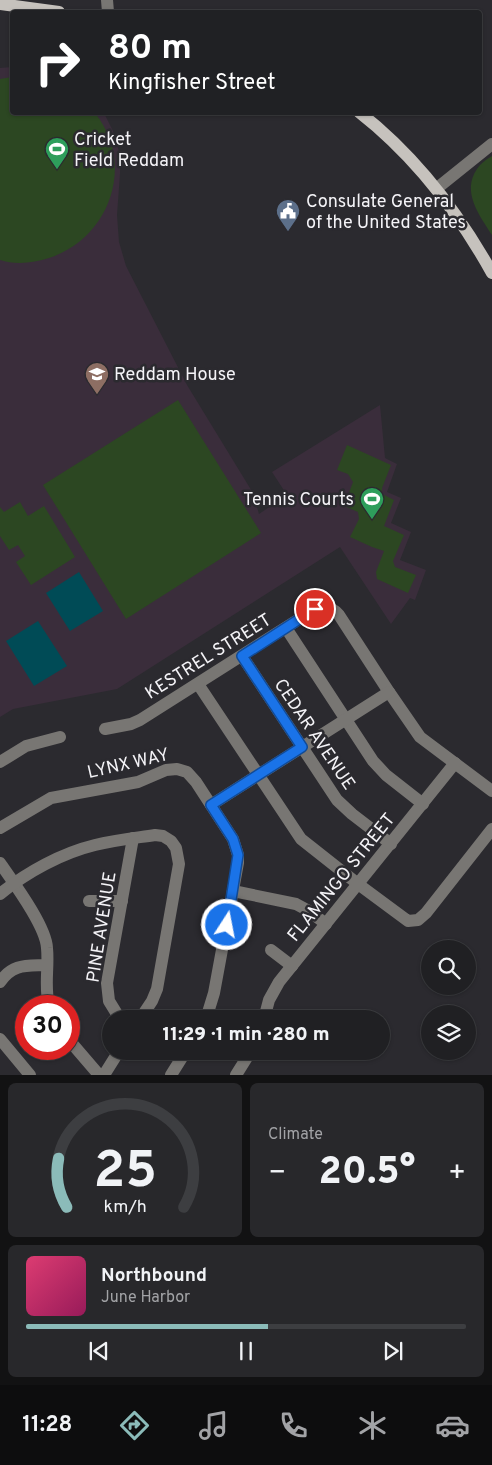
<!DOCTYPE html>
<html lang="en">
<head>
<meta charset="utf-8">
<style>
  :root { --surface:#202023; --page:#28282b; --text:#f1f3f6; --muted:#a2a3a6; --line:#3d3e41; --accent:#8bbbb9 }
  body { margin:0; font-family:Overpass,sans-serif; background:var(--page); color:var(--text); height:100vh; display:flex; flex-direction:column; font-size:19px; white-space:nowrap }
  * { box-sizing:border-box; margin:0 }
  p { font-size:16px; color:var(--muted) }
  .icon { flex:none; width:28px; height:28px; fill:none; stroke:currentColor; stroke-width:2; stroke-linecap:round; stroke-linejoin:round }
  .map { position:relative; height:1075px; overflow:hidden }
  .drawer { display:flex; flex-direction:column; gap:8px; padding:8px; background:#121213; flex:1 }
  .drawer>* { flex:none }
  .hud { position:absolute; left:10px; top:10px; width:472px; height:105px; border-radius:5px; box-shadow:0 1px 4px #0004,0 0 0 1px var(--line); background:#202124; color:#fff; overflow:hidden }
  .tools { position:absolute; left:421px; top:940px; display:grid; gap:10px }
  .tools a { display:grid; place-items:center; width:55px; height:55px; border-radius:50%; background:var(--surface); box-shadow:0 1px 4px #0004,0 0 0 1px var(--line); font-size:25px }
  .speed { position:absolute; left:15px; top:995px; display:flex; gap:10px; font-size:25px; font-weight:700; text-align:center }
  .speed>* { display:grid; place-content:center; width:65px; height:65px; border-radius:50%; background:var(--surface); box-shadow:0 1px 4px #0004,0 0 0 1px var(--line); line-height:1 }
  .speed .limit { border:8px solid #d22; background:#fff; color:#111 }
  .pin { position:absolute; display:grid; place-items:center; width:42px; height:42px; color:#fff; margin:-21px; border:2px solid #fff; border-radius:50%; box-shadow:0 1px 5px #0007 }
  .me { position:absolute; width:55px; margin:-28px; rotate:11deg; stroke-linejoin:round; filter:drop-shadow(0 0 4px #0008) }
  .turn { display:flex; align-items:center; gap:18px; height:105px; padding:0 15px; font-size:22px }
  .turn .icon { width:65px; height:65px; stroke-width:2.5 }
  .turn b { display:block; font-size:35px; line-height:42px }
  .big { font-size:38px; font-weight:800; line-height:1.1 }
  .drawer .widget { flex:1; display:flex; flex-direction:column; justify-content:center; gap:8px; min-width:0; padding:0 18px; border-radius:8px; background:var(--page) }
  .drawer .dial { align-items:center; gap:0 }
  .dial svg { height:130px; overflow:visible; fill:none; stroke:var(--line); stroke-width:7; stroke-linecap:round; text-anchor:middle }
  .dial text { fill:var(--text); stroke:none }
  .song { display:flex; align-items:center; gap:15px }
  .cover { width:60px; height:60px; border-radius:8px; background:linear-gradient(135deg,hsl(340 70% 55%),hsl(330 70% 35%)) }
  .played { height:5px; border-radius:2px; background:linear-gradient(90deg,var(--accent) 55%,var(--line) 55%) }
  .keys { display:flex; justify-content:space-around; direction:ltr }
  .heat { display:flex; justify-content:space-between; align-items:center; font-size:28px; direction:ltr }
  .drawer .tiles { flex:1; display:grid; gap:8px; grid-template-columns:1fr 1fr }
  .widget:last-child { grid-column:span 2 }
  .trip { position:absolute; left:102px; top:1010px; width:288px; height:50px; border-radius:25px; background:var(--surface); box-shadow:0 1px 4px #0004,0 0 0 1px var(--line); font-weight:800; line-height:50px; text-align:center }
  .tab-bar { display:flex; height:80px; justify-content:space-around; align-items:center; background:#0d0d0e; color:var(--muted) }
  .tab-bar .icon { width:35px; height:35px }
  .tab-bar .selected { color:var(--accent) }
  .tab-bar b { font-size:22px; color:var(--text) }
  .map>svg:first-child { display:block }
  .education { fill:#3a2d3b }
  .green { fill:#2c4722 }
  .water { fill:#004b56 }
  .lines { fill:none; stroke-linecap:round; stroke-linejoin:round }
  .minor { stroke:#787673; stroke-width:12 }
  .major { stroke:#c6c2bd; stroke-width:12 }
  .route-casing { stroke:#114b97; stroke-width:12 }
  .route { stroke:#1a73e8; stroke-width:9 }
  .labels { text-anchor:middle; stroke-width:5; stroke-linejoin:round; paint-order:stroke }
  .poi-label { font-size:18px; fill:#f4f3f7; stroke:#2b2a2f; text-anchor:start }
  .street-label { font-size:18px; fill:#f4f3f7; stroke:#2b2a2f }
</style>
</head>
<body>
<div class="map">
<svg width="492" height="1075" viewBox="0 0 492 1075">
  <rect width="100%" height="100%" fill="#2b2a2f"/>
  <path class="education" d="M12 67V112H103L105 115 113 131 120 155V174L117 215 119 242 126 266 187 385 253 493 259 514 287 495 272 472 380 405 385 458 397 464 387 492 401 498 391 523 411 532 400 560 426 570 415 600 410 598 391 624 340 547 117 689 13 709 0 717V68Z"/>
  <g class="green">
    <path d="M12 77V112L95 113C136 164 110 238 49 258 34 263 15 265 0 260V79Z"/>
    <path d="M492 156V235C480 216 461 192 477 169 480 164 487 159 492 156Z"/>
    <path d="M178 400 261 533 126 619 43 485Z"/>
    <path d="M347 445 391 465 382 488V494L394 500 384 526 404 535 393 561 395 567 416 575 408 593 377 579 376 572 384 551 372 547 350 537 359 519 358 512 344 506 353 482 348 474 337 470Z"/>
    <path d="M20 502 28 516 44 506 75 557 31 585 16 562 25 556 18 545 9 550 0 536V507L4 512Z"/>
  </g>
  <g class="water">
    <path d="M79 572 103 611 70 631 46 593Z"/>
    <path d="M38 621 67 666 34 686 6 641Z"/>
  </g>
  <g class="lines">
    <g class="minor">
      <path d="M107 0 108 12"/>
      <path d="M436 189 492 144"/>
      <path d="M286 628 373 761 386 775 423 804"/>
      <path d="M242 656 337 800 352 814 391 844"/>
      <path d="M198 684 301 839 358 884 408 921 418 920 426 913 492 829"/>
      <path d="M105 729 131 724 140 720 315 609C325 605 332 607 339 615L389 692 420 737 492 791"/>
      <path d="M0 762 26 746 60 737"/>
      <path d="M211 805 389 692"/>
      <path d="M0 828 51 798 138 782 166 770 177 769 187 772 196 782 233 839 238 855V863L214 993 206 1019"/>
      <path d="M0 863C13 882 46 926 47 948 49 968 44 986 49 1006"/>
      <path d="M233 891 296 904 309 911 326 924"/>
      <path d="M0 894C27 872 62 853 95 845 115 840 135 838 155 835L163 836 171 841 176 848 179 864 157 989 152 1001 140 1019"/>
      <path d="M89 901H122"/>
      <path d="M271 950 292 966"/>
      <path d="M0 982C13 963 27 966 47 965"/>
      <path d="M120 1019 109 1001 107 983 133 838"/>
      <path d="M264 1019 269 1000 279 982 455 763"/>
      <path d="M0 1039 30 1075"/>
      <path d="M69 1040 99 1075"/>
      <path d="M104 1075 119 1051"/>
      <path d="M171 1075 186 1051"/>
      <path d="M236 1075 251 1051"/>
    </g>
    <g class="major">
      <path d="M0 4 59 12"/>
      <path d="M359 112C414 155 458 212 492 273"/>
    </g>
  </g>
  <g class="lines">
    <g class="route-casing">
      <path id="route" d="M227 925 238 855 233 839 211 805 302 747 242 656 315 609"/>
    </g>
    <use href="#route" class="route"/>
  </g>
  <defs>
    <g id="stadium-pin" transform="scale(1.25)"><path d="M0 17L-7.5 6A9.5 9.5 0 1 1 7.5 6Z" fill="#2e9e5b" stroke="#2b2a2f"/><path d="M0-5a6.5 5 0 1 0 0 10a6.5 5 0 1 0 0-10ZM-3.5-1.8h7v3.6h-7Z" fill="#fff"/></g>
    <g id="civic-pin" transform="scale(1.25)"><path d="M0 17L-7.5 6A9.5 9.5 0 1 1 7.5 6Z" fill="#5c6f8a" stroke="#2b2a2f"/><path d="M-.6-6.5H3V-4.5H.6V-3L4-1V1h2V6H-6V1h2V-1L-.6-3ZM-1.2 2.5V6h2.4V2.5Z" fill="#fff"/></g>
    <g id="school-pin" transform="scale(1.25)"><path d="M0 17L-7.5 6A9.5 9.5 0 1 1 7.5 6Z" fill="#8d6e63" stroke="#2b2a2f"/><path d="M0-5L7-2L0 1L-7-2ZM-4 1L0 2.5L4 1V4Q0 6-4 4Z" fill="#fff"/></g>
  </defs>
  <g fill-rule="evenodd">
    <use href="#stadium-pin" x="57" y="149"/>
    <use href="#civic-pin" x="288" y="211"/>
    <use href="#school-pin" x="97" y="374"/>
    <use href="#stadium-pin" x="372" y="499"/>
  </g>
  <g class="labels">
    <g class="poi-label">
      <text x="74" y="145">Cricket<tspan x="74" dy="21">Field Reddam</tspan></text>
      <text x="306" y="207">Consulate General<tspan x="306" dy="21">of the United States</tspan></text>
      <text x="114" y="380">Reddam House</text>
      <text x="354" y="505" text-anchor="end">Tennis Courts</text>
    </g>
    <g class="street-label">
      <text transform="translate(208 656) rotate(-32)" y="6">KESTREL STREET</text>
      <text transform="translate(315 734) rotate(56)" y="6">CEDAR AVENUE</text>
      <text transform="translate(128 763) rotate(-13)" y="6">LYNX WAY</text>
      <text transform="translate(341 877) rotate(-51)" y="6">FLAMINGO STREET</text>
      <text transform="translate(101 927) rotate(-81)" y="6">PINE AVENUE</text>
    </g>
  </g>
</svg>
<div class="tools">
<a><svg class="icon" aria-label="search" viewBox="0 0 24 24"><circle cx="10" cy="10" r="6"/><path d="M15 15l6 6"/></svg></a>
<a><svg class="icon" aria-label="layers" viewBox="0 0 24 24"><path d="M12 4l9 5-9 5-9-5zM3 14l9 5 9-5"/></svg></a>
</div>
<div class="speed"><div class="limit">30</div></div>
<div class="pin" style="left:315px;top:609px;background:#d93025"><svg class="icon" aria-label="arrive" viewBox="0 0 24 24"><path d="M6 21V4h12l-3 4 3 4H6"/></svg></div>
<svg class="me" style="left:227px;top:925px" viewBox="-20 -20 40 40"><circle r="17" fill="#1a73e8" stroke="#fff" stroke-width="3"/><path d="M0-11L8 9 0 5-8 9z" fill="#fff"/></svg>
<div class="trip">11:29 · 1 min · 280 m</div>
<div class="hud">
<div class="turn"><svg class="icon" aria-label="right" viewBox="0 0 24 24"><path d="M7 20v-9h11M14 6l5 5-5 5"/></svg><div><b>80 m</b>Kingfisher Street</div></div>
</div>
</div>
<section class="drawer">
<div class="tiles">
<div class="widget dial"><svg viewBox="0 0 100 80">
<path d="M14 69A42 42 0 1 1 86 69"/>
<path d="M14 69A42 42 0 0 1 9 39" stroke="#8bbbb9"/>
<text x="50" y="56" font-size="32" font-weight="700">25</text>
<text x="50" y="72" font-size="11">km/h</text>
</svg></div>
<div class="widget"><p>Climate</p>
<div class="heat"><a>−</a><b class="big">20.5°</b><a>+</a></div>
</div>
<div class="widget">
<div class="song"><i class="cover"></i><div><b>Northbound</b><p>June Harbor</p></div></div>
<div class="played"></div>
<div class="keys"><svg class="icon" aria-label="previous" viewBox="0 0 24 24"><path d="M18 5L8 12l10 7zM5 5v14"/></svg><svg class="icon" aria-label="pause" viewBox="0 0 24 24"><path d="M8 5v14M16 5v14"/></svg><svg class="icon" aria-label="next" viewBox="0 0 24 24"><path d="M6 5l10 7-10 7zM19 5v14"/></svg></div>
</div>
</div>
</section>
<nav class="tab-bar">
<b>11:28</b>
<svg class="icon selected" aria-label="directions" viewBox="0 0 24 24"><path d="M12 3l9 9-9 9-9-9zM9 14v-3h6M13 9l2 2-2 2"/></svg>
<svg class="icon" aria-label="music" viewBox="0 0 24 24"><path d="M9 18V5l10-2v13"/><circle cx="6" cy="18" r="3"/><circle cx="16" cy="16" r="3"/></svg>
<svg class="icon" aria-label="phone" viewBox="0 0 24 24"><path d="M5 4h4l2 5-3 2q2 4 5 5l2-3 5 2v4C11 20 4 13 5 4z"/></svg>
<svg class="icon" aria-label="climate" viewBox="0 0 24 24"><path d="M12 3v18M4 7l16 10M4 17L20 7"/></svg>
<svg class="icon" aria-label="car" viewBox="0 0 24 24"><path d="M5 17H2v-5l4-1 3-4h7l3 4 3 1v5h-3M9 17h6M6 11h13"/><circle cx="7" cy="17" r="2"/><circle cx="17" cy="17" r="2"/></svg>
</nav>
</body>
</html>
